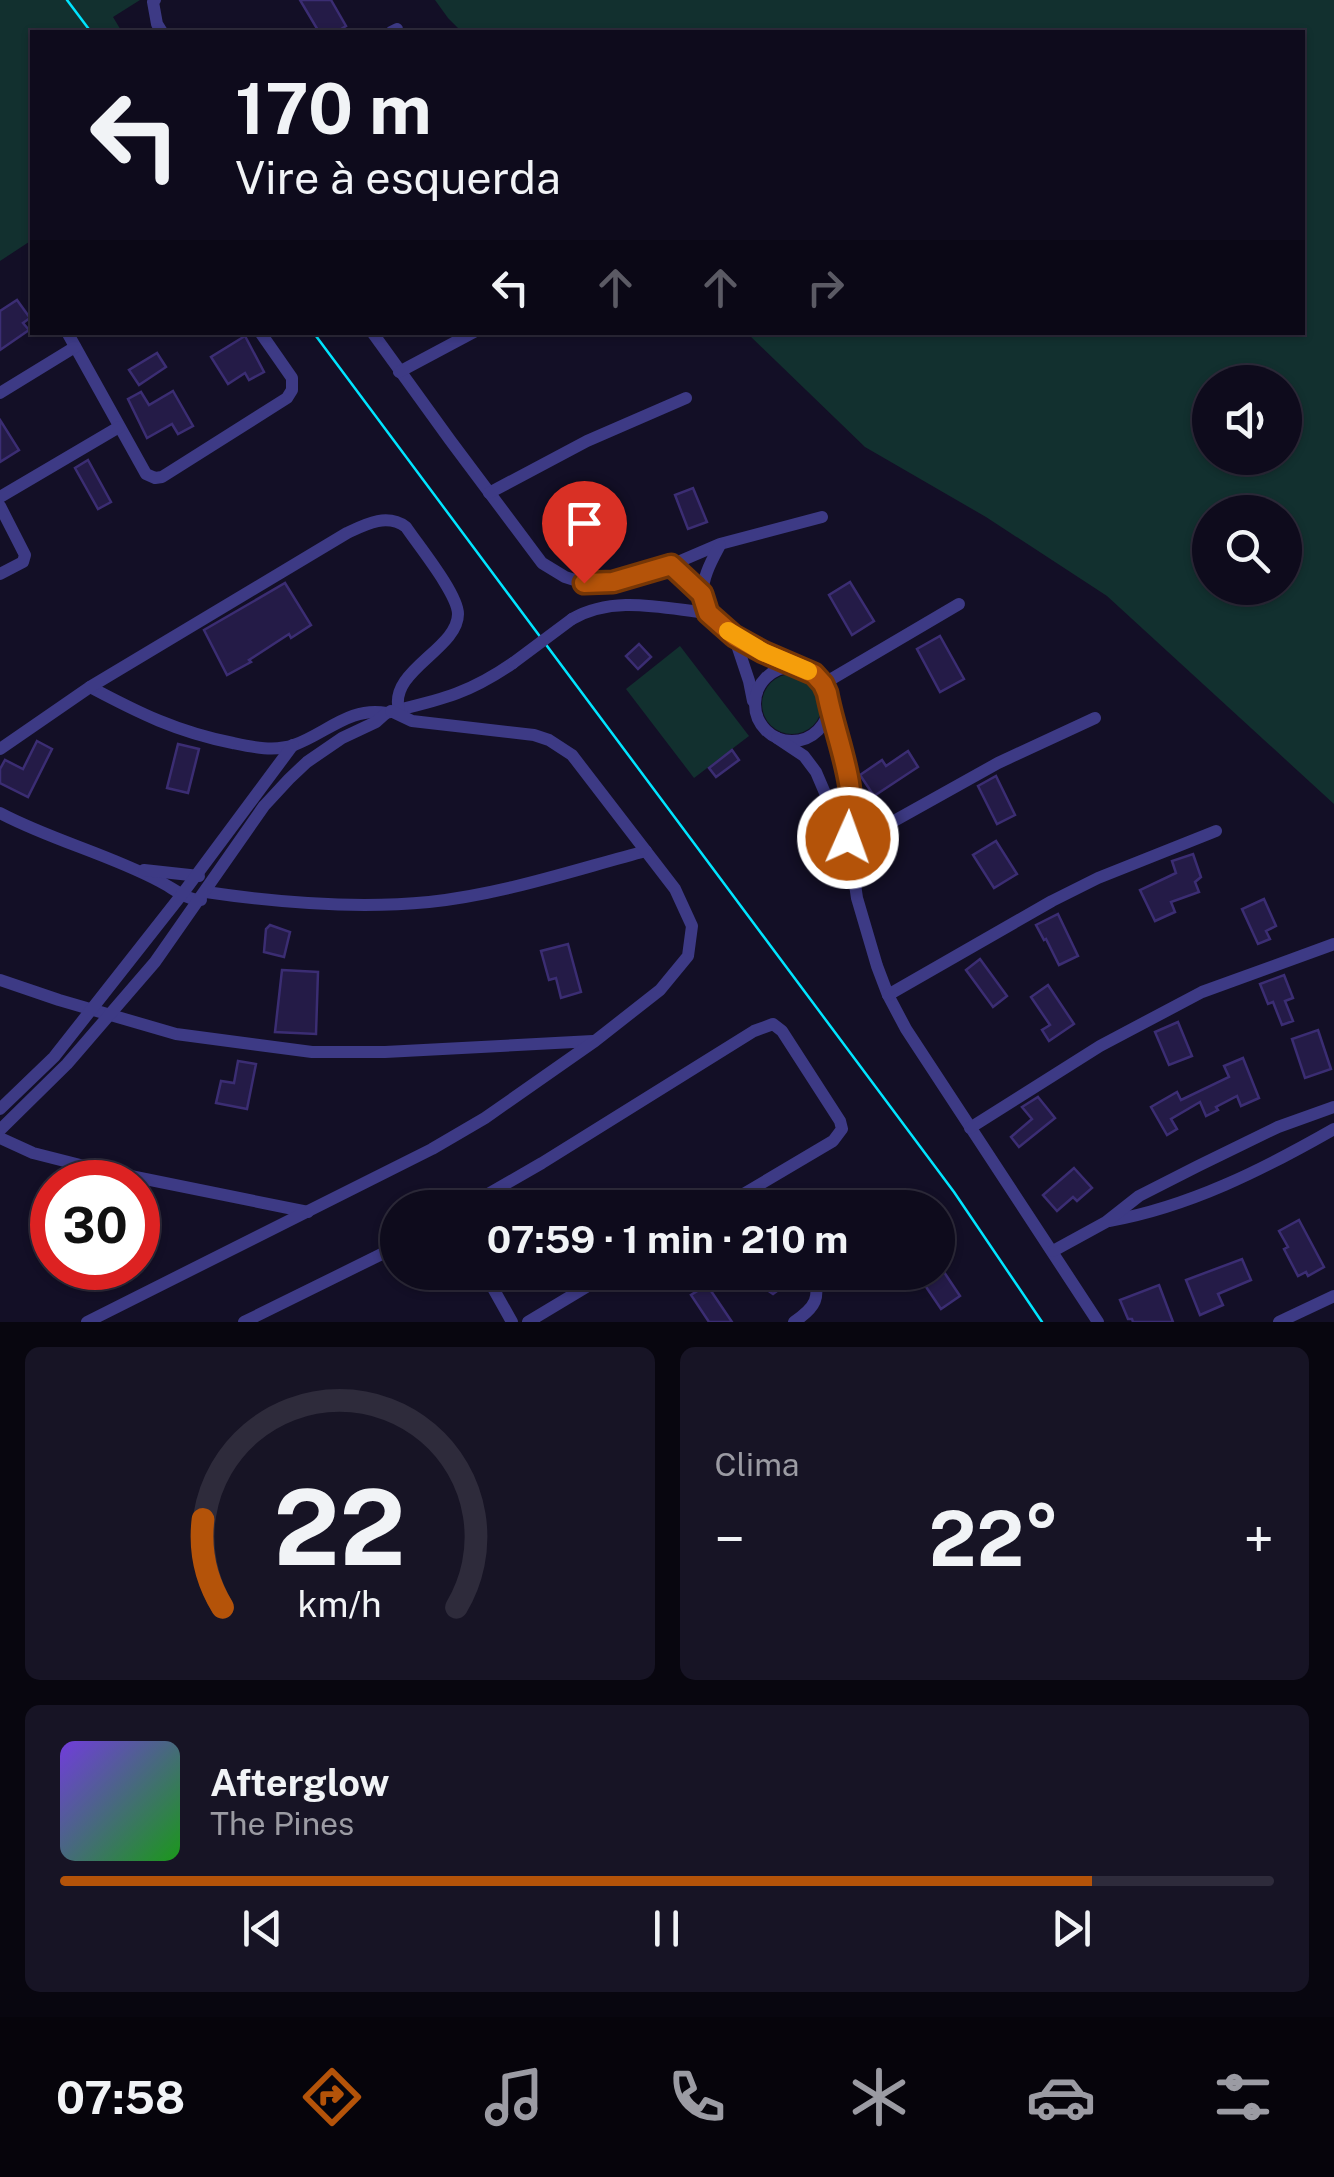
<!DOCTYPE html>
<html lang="pt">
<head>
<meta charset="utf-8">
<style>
  :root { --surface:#0e0b1c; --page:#171425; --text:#f1f3f6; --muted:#9b9ba3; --line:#2e2b3b; --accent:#b45309 }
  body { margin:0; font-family:"Public Sans",sans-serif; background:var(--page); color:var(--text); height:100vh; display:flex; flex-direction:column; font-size:38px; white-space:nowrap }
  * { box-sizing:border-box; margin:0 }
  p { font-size:32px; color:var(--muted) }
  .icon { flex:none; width:55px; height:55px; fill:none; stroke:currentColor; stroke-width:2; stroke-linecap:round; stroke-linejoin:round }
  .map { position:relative; height:1322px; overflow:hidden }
  .side { display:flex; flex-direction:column; gap:25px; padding:25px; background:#08060f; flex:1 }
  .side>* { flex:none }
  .hud { position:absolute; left:30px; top:30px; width:1275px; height:305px; border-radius:0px; box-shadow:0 2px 8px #0004,0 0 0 2px var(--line); background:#0e0b1c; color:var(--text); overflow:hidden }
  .controls { position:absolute; left:1192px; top:365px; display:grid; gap:20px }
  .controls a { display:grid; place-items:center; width:110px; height:110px; border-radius:50%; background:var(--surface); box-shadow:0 2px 8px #0004,0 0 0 2px var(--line); font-size:50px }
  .speed { position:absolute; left:30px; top:1160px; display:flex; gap:20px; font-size:50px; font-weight:700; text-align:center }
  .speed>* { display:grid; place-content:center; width:130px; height:130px; border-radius:50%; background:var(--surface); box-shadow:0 2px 8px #0004,0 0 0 2px var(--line); line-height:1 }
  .speed .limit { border:15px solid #d22; background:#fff; color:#111 }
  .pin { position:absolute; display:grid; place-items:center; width:85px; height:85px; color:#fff; margin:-102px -42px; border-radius:50% 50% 50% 0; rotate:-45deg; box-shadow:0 0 10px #0007 }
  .pin .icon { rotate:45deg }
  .me { position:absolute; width:110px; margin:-55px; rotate:2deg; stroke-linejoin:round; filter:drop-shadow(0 0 8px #0008) }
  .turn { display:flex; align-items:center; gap:35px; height:210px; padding:0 40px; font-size:45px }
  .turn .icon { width:130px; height:130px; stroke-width:2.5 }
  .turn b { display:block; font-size:70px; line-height:85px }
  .lanes { display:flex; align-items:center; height:95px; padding:0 40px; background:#0003; justify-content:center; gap:50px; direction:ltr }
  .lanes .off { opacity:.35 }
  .big { font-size:75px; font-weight:700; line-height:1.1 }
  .side .card { flex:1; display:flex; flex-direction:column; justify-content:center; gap:15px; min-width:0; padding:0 35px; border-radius:15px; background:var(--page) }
  .side .dial { align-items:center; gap:0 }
  .dial svg { height:260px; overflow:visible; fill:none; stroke:var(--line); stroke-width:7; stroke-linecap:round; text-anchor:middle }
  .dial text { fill:var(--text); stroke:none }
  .song { display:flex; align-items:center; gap:30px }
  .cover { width:120px; height:120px; border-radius:15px; background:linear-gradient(135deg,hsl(260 70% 55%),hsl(120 70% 35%)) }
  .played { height:10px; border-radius:5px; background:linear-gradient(90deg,var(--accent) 85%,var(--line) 85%) }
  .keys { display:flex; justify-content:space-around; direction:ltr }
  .heat { display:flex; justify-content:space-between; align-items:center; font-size:55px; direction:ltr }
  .side .tiles { flex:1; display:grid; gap:25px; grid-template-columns:1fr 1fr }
  .card:last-child { grid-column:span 2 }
  .trip { position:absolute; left:380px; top:1190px; width:575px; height:100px; border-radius:50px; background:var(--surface); box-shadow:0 2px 8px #0004,0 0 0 2px var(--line); font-weight:700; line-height:100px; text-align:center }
  .tab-bar { display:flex; height:160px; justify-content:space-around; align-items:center; background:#06040b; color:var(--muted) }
  .tab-bar .icon { width:70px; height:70px }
  .tab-bar .current { color:var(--accent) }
  .tab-bar b { font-size:45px; color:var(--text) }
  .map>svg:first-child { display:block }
  .green { fill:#12302f; fill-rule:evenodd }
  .building { fill:#241b47; stroke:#3b2d73; stroke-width:2.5 }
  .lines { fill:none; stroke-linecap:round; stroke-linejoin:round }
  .minor { stroke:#3d3a85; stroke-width:12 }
  .tram { stroke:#00e5ff; stroke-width:2.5 }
  .minor-bridge { stroke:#3d3a85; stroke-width:12 }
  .route-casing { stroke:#753606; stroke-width:25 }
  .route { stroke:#b45309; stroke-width:18 }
  .slow { stroke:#f59e0b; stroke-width:18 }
</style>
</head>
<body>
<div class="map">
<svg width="1334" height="1322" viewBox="0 0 1334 1322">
  <rect width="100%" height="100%" fill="#130f26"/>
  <g class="green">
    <path d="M0 0H140L113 17 122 32H32V240L0 261Z"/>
    <path d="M435 0H1334V804L1107 596 986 517 865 447 747 333 1302 332V32H462L448 18ZM1210 382H1285V458H1210ZM1285 512V588H1210V512Z"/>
    <path d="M680 646 749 736 694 778 626 689Z"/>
    <circle cx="792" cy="704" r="30"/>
  </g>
  <g class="building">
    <path d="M300 0H331L346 26 336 32H319Z"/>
    <path d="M17 300 30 318 23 323 29 330 0 350V311Z"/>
    <path d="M245 336 264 372 249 380 245 373 228 384 211 357Z"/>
    <path d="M157 353 166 367 139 385 129 370Z"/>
    <path d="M173 391 193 426 178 434 172 424 147 438 128 399 141 392 149 405Z"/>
    <path d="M0 420 19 450 0 462Z"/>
    <path d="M88 460 111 502 98 509 75 468Z"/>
    <path d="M693 488 707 522 688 529 675 495Z"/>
    <path d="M850 582 874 621 852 635 829 595Z"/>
    <path d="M285 583 311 625 291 638 289 634 249 660 251 662 227 675 204 630Z"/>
    <path d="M940 636 964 679 940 692 917 649Z"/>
    <path d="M639 644 651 657 638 669 626 656Z"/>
    <path d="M37 741 52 749 28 797 0 783V769L5 760 23 769Z"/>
    <path d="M178 744 199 749 188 793 167 788Z"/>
    <path d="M732 750 739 760 716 777 709 768Z"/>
    <path d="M908 751 918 767 874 796 860 775 882 760 886 766Z"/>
    <path d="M996 776 1015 815 997 824 978 786Z"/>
    <path d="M996 841 1017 874 994 888 973 855Z"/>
    <path d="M1193 854 1201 877 1195 882 1199 892 1171 902 1175 912 1155 921 1140 890 1176 873 1172 861Z"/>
    <path d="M1264 899 1276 926 1266 931 1270 939 1258 944 1242 909Z"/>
    <path d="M1058 914 1078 956 1059 965 1046 939 1044 940 1036 925Z"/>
    <path d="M270 925 290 932 284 957 264 952 266 929Z"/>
    <path d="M568 944 581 992 561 998 556 978 549 980 541 951Z"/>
    <path d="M980 959 1007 996 993 1007 966 970Z"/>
    <path d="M282 970 318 972 316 1034 275 1032Z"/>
    <path d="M1284 975 1293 998 1285 1001 1293 1021 1282 1025 1273 1002 1268 1004 1260 984Z"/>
    <path d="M1048 985 1074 1024 1049 1041 1042 1030 1050 1025 1031 997Z"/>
    <path d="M1178 1022 1192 1056 1169 1065 1155 1032Z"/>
    <path d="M1318 1030 1331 1069 1305 1078 1292 1039Z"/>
    <path d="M1243 1058 1259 1098 1241 1106 1237 1096 1216 1107 1218 1110 1206 1116 1200 1102 1171 1119 1177 1129 1167 1135 1151 1107 1177 1092 1181 1100 1229 1077 1224 1066Z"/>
    <path d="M238 1061 256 1064 247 1109 216 1103 221 1081 234 1083Z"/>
    <path d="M1038 1097 1055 1118 1019 1147 1011 1137 1032 1119 1022 1107Z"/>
    <path d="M1074 1168 1092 1188 1077 1201 1073 1197 1057 1211 1043 1195Z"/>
    <path d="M1299 1220 1324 1267 1308 1276 1306 1272 1298 1276 1284 1249 1288 1247 1279 1231Z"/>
    <path d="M1242 1259 1251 1280 1218 1294 1223 1305 1200 1315 1186 1280Z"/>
    <path d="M741 1272H803L773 1294Z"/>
    <path d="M916 1272H944L960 1296 941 1309Z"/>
    <path d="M707 1285 732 1322H709L691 1295Z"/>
    <path d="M1159 1285 1173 1322H1133L1132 1319H1128L1120 1300Z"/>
  </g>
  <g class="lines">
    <g class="minor">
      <path d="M155 0 153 2 157 24 162 32"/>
      <path d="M391 32 397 29"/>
      <path d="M67 332 146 474 155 478 162 477 287 398 292 390V378L260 332"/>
      <path d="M372 332 450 440 542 563 565 577 584 583 613 582 671 565 720 544 822 517"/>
      <path d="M399 372 474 332"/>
      <path d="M0 393 75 347"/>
      <path d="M489 493 587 441 686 398"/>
      <path d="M0 497 119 427"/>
      <path d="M0 506 25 555 23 562 0 574"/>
      <path d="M720 545C712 560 701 579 703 597 708 632 766 653 795 665"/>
      <path d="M671 565 702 594"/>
      <path d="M572 619C614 595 661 608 708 613"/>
      <path d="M734 636 749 681 753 701"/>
      <circle cx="792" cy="704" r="37"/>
      <path d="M823 684 959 604"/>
      <path d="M90 687C139 713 177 732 233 743 252 747 274 752 294 745 325 734 351 706 386 713 439 700 467 695 513 663"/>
      <path d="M830 708C842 749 859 795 848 837"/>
      <path d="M777 738 804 756 816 772 840 828 848 837 857 898 877 966 888 995 906 1029 1098 1322"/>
      <path d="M0 749 90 687 347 533C366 524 387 513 406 527 418 545 458 594 458 614 458 649 388 671 399 710"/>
      <path d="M0 813C51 840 108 854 159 881 173 888 186 900 201 900"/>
      <path d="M851 845 998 763 1095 718"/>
      <path d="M144 870 199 876"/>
      <path d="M206 892C280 903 355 909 429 902 504 894 574 870 646 851"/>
      <path d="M0 980 59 1000 176 1034 312 1052H385L593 1041"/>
      <path d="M888 995 1052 901 1098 878 1216 831"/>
      <path d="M0 1109 54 1057 183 893 293 745"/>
      <path d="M970 1128 1100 1046 1202 992 1334 944"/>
      <path d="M0 1130 67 1064 155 962 264 806 289 779 307 762 342 738 376 722 386 713"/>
      <path d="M0 1138 33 1153 96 1169 308 1212"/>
      <path d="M464 1208 542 1163 754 1031 773 1024 782 1031 840 1121 842 1129 833 1141 720 1208"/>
      <path d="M864 1208 888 1194"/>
      <path d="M1109 1221C1189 1207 1264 1169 1334 1129"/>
      <path d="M1053 1251 1106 1222 1139 1196 1198 1166 1278 1127 1334 1107"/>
      <path d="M484 1272 512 1322"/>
      <path d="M87 1322 432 1149 485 1118 595 1041 660 990 688 956 692 926 675 889 572 755 549 740 534 735 412 721 391 711"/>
      <path d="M244 1322 398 1246"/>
      <path d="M528 1322 611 1272"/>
      <path d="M794 1322C816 1307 821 1298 813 1272"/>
      <path d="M1279 1322 1334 1296"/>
    </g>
    <g class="tram">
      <path d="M67 0 91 32"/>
      <path d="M313 332 954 1192 1042 1322"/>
    </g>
    <path class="minor-bridge" d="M513 663 572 619"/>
  </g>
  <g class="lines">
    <g class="route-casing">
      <path id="route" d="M584 583 613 582 671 565 702 594 708 613 734 636 763 652 814 674 823 684 827 693C836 741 860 788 848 838"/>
    </g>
    <use href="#route" class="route"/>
    <path class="slow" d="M728 631 763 652 808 671"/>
  </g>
</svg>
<div class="controls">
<a><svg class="icon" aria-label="sound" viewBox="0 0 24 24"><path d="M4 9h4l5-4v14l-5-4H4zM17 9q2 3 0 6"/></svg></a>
<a><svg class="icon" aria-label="search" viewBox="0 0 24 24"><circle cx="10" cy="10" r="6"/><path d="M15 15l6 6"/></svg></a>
</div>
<div class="speed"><div class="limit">30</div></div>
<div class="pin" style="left:584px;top:583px;background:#d93025"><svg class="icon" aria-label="arrive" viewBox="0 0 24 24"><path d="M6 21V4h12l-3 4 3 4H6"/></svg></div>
<svg class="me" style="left:848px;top:838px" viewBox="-20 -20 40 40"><circle r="17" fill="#b45309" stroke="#fff" stroke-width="3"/><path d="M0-11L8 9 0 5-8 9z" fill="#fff"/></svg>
<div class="trip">07:59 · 1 min · 210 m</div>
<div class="hud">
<div class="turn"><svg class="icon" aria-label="left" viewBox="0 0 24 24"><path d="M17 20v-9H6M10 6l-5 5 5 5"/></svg><div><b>170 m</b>Vire à esquerda</div></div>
<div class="lanes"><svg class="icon" aria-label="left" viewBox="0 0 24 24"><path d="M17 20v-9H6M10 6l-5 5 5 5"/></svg><svg class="icon off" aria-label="ahead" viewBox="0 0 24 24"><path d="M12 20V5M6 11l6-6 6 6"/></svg><svg class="icon off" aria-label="ahead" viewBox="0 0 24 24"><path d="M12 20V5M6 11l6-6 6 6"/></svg><svg class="icon off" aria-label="right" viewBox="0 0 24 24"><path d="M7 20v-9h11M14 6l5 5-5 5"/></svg></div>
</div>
</div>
<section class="side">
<div class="tiles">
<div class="card dial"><svg viewBox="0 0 100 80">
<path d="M14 69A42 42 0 1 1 86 69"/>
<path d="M14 69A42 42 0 0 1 8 42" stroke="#b45309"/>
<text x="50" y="56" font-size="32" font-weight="700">22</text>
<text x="50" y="72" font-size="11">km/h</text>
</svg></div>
<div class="card"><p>Clima</p>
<div class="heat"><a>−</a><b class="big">22°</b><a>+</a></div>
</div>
<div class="card">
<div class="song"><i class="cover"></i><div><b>Afterglow</b><p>The Pines</p></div></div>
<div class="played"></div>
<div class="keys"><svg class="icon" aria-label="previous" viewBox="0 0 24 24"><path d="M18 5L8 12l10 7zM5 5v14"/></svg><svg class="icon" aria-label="pause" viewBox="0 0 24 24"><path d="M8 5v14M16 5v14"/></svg><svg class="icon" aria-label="next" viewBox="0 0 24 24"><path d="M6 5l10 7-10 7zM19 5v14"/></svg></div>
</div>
</div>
</section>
<nav class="tab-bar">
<b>07:58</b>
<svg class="icon current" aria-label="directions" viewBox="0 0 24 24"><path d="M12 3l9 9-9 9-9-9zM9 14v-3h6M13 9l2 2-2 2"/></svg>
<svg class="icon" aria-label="music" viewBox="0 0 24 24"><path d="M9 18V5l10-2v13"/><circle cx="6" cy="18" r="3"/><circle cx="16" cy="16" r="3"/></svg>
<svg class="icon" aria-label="phone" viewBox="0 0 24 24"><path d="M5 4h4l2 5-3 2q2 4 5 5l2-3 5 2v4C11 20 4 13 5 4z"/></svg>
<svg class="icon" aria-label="climate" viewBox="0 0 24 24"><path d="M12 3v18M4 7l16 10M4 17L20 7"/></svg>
<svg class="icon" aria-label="car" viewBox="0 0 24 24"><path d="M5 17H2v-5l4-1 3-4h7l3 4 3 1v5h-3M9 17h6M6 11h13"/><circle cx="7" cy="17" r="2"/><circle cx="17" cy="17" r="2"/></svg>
<svg class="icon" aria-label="filters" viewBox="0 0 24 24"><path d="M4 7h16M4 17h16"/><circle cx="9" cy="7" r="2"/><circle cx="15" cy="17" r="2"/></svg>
</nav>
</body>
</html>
